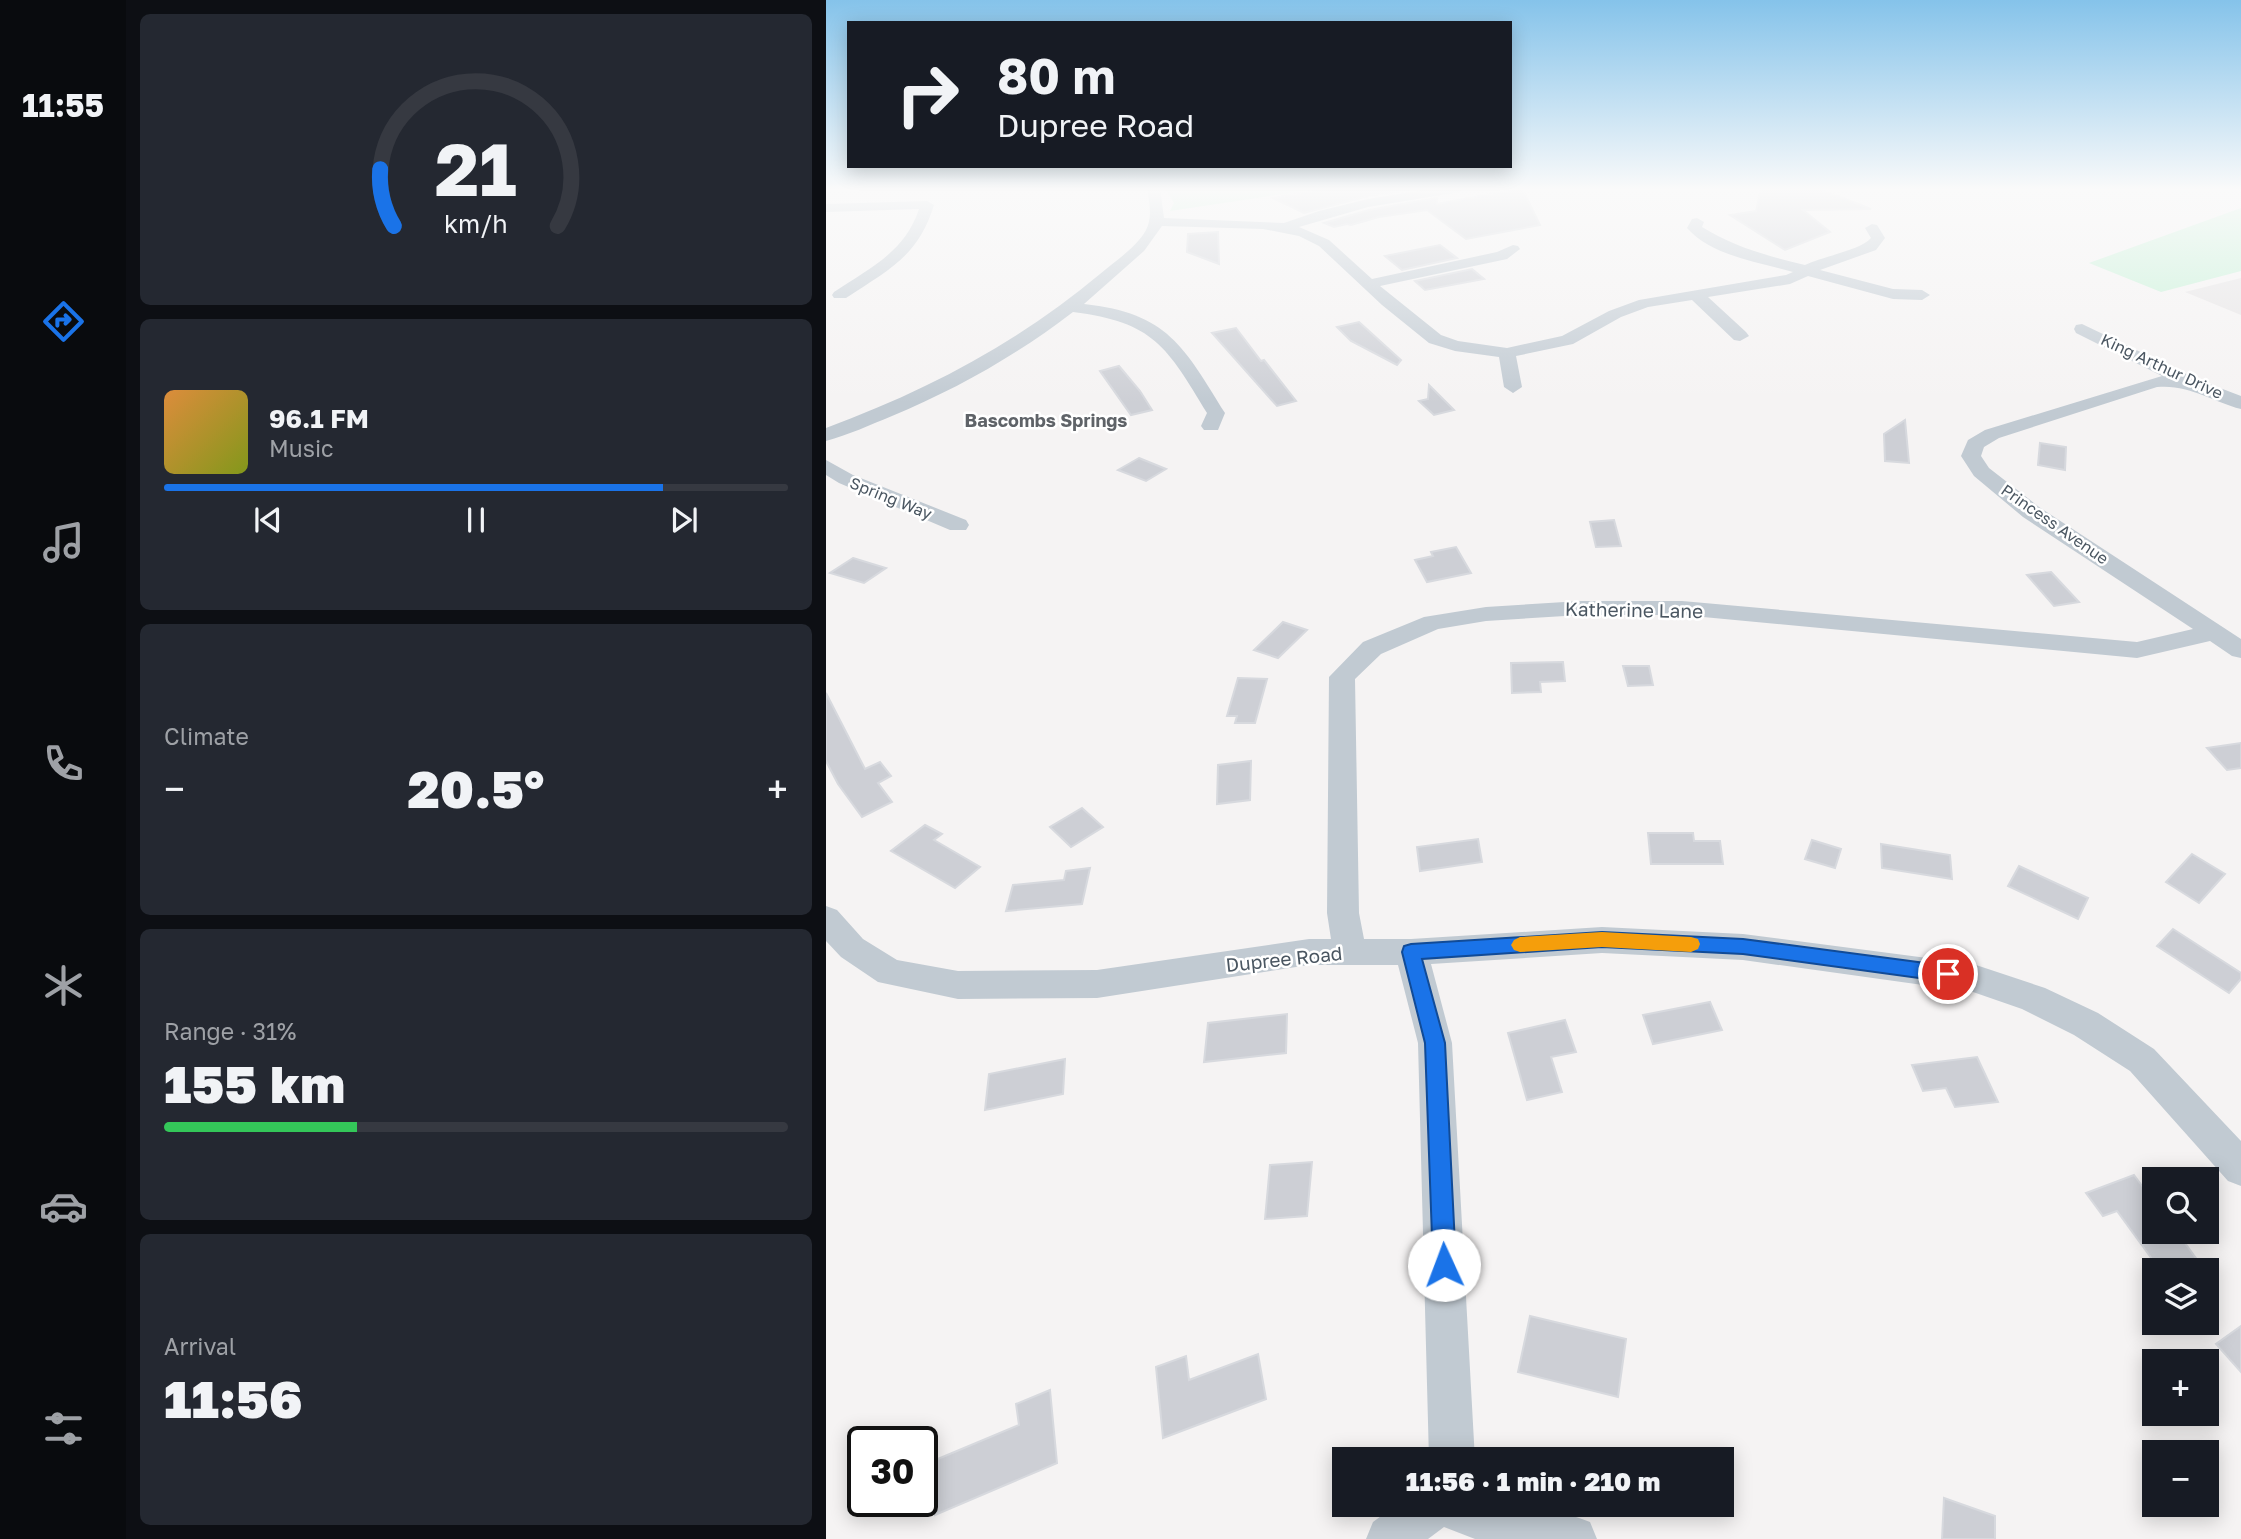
<!DOCTYPE html>
<html lang="en">
<head>
<meta charset="utf-8">
<style>
  :root { --surface:#171b24; --page:#242831; --text:#f1f3f6; --muted:#9ea1a6; --line:#363941; --accent:#1a73e8 }
  body { margin:0; font-family:"Golos Text",sans-serif; background:var(--page); color:var(--text); height:100vh; display:flex; flex-direction:column; font-size:26px; white-space:nowrap }
  * { box-sizing:border-box; margin:0 }
  p { font-size:23px; color:var(--muted) }
  .icon { flex:none; width:38px; height:38px; fill:none; stroke:currentColor; stroke-width:2; stroke-linecap:round; stroke-linejoin:round }
  .map { position:relative; flex:1; overflow:hidden }
  .sheet { display:flex; flex-direction:column; gap:14px; padding:14px; background:#0d0f14; width:700px }
  .sheet>* { flex:none }
  .hud { position:absolute; left:21px; top:21px; width:665px; height:147px; border-radius:0px; box-shadow:0 4px 18px #0003; background:#171b24; color:var(--text); overflow:hidden }
  .buttons { position:absolute; left:1316px; top:1167px; display:grid; gap:14px }
  .buttons a { display:grid; place-items:center; width:77px; height:77px; border-radius:0px; background:var(--surface); box-shadow:0 4px 18px #0003; font-size:35px }
  .speed { position:absolute; left:21px; top:1426px; display:flex; gap:14px; font-size:35px; font-weight:700; text-align:center }
  .speed>* { display:grid; place-content:center; width:91px; height:91px; border-radius:50%; background:var(--surface); box-shadow:0 4px 18px #0003; line-height:1 }
  .speed .limit { border:4px solid #111; border-radius:10px; background:#fff; color:#111 }
  .pin { position:absolute; display:grid; place-items:center; width:60px; height:60px; color:#fff; margin:-30px; border:4px solid #fff; border-radius:50%; box-shadow:0 2px 7px #0007 }
  .me { position:absolute; width:77px; margin:-38px; rotate:358deg; stroke-linejoin:round; filter:drop-shadow(0 0 5px #0008) }
  .turn { display:flex; align-items:center; gap:24px; height:147px; padding:0 35px; font-size:32px }
  .turn .icon { width:91px; height:91px; stroke-width:2.5 }
  .turn b { display:block; font-size:49px; line-height:60px }
  .big { font-size:52px; font-weight:800; line-height:1.1 }
  .sheet .widget { flex:1; display:flex; flex-direction:column; justify-content:center; gap:10px; min-width:0; padding:0 24px; border-radius:10px; background:var(--page) }
  .sheet .dial { align-items:center; gap:0 }
  .dial svg { height:182px; overflow:visible; fill:none; stroke:var(--line); stroke-width:7; stroke-linecap:round; text-anchor:middle }
  .dial text { fill:var(--text); stroke:none }
  .song { display:flex; align-items:center; gap:21px }
  .cover { width:84px; height:84px; border-radius:10px; background:linear-gradient(135deg,hsl(30 70% 55%),hsl(70 70% 35%)) }
  .played { height:7px; border-radius:4px; background:linear-gradient(90deg,var(--accent) 80%,var(--line) 80%) }
  .keys { display:flex; justify-content:space-around; direction:ltr }
  .heat { display:flex; justify-content:space-between; align-items:center; font-size:38px; direction:ltr }
  .charge { height:10px; border-radius:5px; background:linear-gradient(90deg,#34c759 31%,var(--line) 0) }
  .trip { position:absolute; left:506px; top:1447px; width:402px; height:70px; border-radius:0px; background:var(--surface); box-shadow:0 4px 18px #0003; font-weight:800; line-height:70px; text-align:center }
  main { display:flex; flex:1; min-height:0 }
  .tab-bar { display:flex; flex-direction:column; width:126px; justify-content:space-around; align-items:center; background:#090b0e; color:var(--muted) }
  .tab-bar .icon { width:49px; height:49px }
  .tab-bar .on { color:var(--accent) }
  .tab-bar b { font-size:32px; color:var(--text) }
  .map>svg:first-child { display:block }
  .education { fill:#e6e4e5 }
  .green { fill:#c3f1d5 }
  .building { fill:#cdcfd5; stroke:#d7d9de; stroke-width:2 }
  .lines { fill:none; stroke-linecap:round; stroke-linejoin:round }
  .minor { fill:#c1cad2; fill-rule:evenodd }
  .route { fill:#1a73e8; stroke:#114b97; stroke-width:2 }
  .slow { fill:#f59e0b }
  .labels { text-anchor:middle; stroke-width:5; stroke-linejoin:round; paint-order:stroke }
  .far-street-label { font-size:16px; fill:#4a5661; stroke:#fff }
  .far-neighbourhood-label { font-size:18px; font-weight:bold; fill:#5f6368; stroke:#fff }
  .street-label { font-size:19px; fill:#4a5661; stroke:#fff }
</style>
</head>
<body>
<main>
<nav class="tab-bar">
<b>11:55</b>
<svg class="icon on" aria-label="directions" viewBox="0 0 24 24"><path d="M12 3l9 9-9 9-9-9zM9 14v-3h6M13 9l2 2-2 2"/></svg>
<svg class="icon" aria-label="music" viewBox="0 0 24 24"><path d="M9 18V5l10-2v13"/><circle cx="6" cy="18" r="3"/><circle cx="16" cy="16" r="3"/></svg>
<svg class="icon" aria-label="phone" viewBox="0 0 24 24"><path d="M5 4h4l2 5-3 2q2 4 5 5l2-3 5 2v4C11 20 4 13 5 4z"/></svg>
<svg class="icon" aria-label="climate" viewBox="0 0 24 24"><path d="M12 3v18M4 7l16 10M4 17L20 7"/></svg>
<svg class="icon" aria-label="car" viewBox="0 0 24 24"><path d="M5 17H2v-5l4-1 3-4h7l3 4 3 1v5h-3M9 17h6M6 11h13"/><circle cx="7" cy="17" r="2"/><circle cx="17" cy="17" r="2"/></svg>
<svg class="icon" aria-label="filters" viewBox="0 0 24 24"><path d="M4 7h16M4 17h16"/><circle cx="9" cy="7" r="2"/><circle cx="15" cy="17" r="2"/></svg>
</nav>
<section class="sheet">
<div class="widget dial"><svg viewBox="0 0 100 80">
<path d="M14 69A42 42 0 1 1 86 69"/>
<path d="M14 69A42 42 0 0 1 8 44" stroke="#1a73e8"/>
<text x="50" y="56" font-size="32" font-weight="700">21</text>
<text x="50" y="72" font-size="11">km/h</text>
</svg></div>
<div class="widget">
<div class="song"><i class="cover"></i><div><b>96.1 FM</b><p>Music</p></div></div>
<div class="played"></div>
<div class="keys"><svg class="icon" aria-label="previous" viewBox="0 0 24 24"><path d="M18 5L8 12l10 7zM5 5v14"/></svg><svg class="icon" aria-label="pause" viewBox="0 0 24 24"><path d="M8 5v14M16 5v14"/></svg><svg class="icon" aria-label="next" viewBox="0 0 24 24"><path d="M6 5l10 7-10 7zM19 5v14"/></svg></div>
</div>
<div class="widget"><p>Climate</p>
<div class="heat"><a>−</a><b class="big">20.5°</b><a>+</a></div>
</div>
<div class="widget"><p>Range · 31%</p><b class="big">155 km</b><div class="charge"></div></div>
<div class="widget"><p>Arrival</p><b class="big">11:56</b></div>
</section>
<div class="map">
<svg width="1415" height="1539" viewBox="0 0 1415 1539">
  <rect width="100%" height="100%" fill="#f5f3f3"/>
  <path class="education" d="M1415 278V315L1359 292Z"/>
  <g class="green">
    <path d="M339 188H497L344 211 348 203Z"/>
    <path d="M1415 208V271L1335 292 1263 263Z"/>
  </g>
  <g class="building">
    <path d="M502 188H595L542 196 478 213 447 198Z"/>
    <path d="M696 188 714 225 640 239 601 210 553 217 525 225 521 224 508 227 498 223 543 210 611 198V204Z"/>
    <path d="M935 188H992L1045 209 977 210 1004 232 959 250 904 215 930 211Z"/>
    <path d="M392 232 393 264 361 252 362 234Z"/>
    <path d="M614 245 631 258 576 270 559 256Z"/>
    <path d="M646 269 658 279 599 290 589 281Z"/>
    <path d="M533 322 575 360 571 365 525 341 511 327Z"/>
    <path d="M410 328 435 361 438 360 470 401 451 406 386 333Z"/>
    <path d="M293 366 314 391 326 410 305 415 274 371Z"/>
    <path d="M603 385 628 410 608 415 593 401 602 399Z"/>
    <path d="M1079 420 1083 463 1059 461 1058 434Z"/>
    <path d="M1214 443 1240 447 1239 470 1212 465Z"/>
    <path d="M313 458 340 469 320 481 292 470Z"/>
    <path d="M788 520 795 546 770 547 764 522Z"/>
    <path d="M630 547 645 573 601 582 589 560 607 556 605 552Z"/>
    <path d="M27 558 60 568 38 583 4 573Z"/>
    <path d="M1225 572 1253 602 1228 606 1201 575Z"/>
    <path d="M457 622 481 630 452 658 428 650Z"/>
    <path d="M737 662 739 681 714 682 715 692 686 693 685 663Z"/>
    <path d="M797 666H823L827 685 802 686Z"/>
    <path d="M412 678 441 679 429 723H409L411 716H401Z"/>
    <path d="M0 693 39 769 54 762 65 776 52 783 66 802 36 817 12 784 0 761Z"/>
    <path d="M1415 743V768L1401 770 1381 748Z"/>
    <path d="M425 761 424 800 391 804 392 765Z"/>
    <path d="M256 808 277 827 245 847 224 827Z"/>
    <path d="M99 825 116 834 108 840 154 867 129 888 65 851Z"/>
    <path d="M822 833H867L868 841H894L897 864H825Z"/>
    <path d="M652 839 656 862 594 871 591 847Z"/>
    <path d="M986 840 1015 849 1009 868 979 859Z"/>
    <path d="M1055 844 1124 855 1126 879 1056 868Z"/>
    <path d="M1366 854 1399 874 1373 903 1340 882Z"/>
    <path d="M1193 866 1262 898 1252 919 1182 886Z"/>
    <path d="M264 868 256 904 180 911 187 885 238 880 240 871Z"/>
    <path d="M1347 929 1415 973V979L1403 993 1331 946Z"/>
    <path d="M884 1002 896 1030 827 1044 817 1015Z"/>
    <path d="M461 1014 460 1053 378 1062 382 1023Z"/>
    <path d="M739 1020 750 1052 725 1057 736 1092 701 1100 682 1033Z"/>
    <path d="M1151 1057 1172 1102 1129 1107 1120 1088 1097 1091 1086 1065Z"/>
    <path d="M239 1059 237 1094 159 1110 163 1074Z"/>
    <path d="M486 1162 481 1216 439 1219 444 1165Z"/>
    <path d="M1308 1175 1328 1202V1232H1351L1372 1261 1349 1270H1334L1291 1211 1277 1216 1260 1193Z"/>
    <path d="M704 1316 800 1339 792 1397 692 1372Z"/>
    <path d="M1415 1326V1372L1390 1344Z"/>
    <path d="M432 1354 440 1399 337 1438 330 1367 360 1356 363 1380Z"/>
    <path d="M224 1390 231 1463 109 1515 107 1461 193 1425 190 1404Z"/>
    <path d="M1118 1498 1169 1516V1539H1116Z"/>
  </g>
  <g class="lines">
    <g class="minor">
      <path d="M321 188H334L338 218 458 223 493 211 542 199 610 188H640L634 192 542 207 473 227 503 240 546 279 671 252 687 245 692 246 694 249 681 259 554 286 615 335 632 341 681 348 736 336 783 311 813 300 960 275 967 272C932 262 886 256 861 228L866 219 871 218 878 222 876 227C908 247 942 256 979 265 995 257 1035 250 1045 238L1039 228 1046 224 1051 225 1059 238 1050 250 994 270 1067 289 1096 290 1104 295 1096 300 1067 299 982 276 964 284 882 297 920 332 923 336 914 341 908 340 866 300 822 307 795 317 747 344 690 356 696 387 687 393 678 387 673 357 629 351 603 343 556 305 493 246 473 236 437 229 336 226 318 251 258 304C342 313 358 347 399 413L392 430H378L375 426 381 413C341 347 328 322 247 312 191 355 131 389 66 416 44 425 22 435 0 441V428C100 391 192 343 274 274 289 261 310 248 320 230 327 217 323 201 321 188Z"/>
      <path d="M101 201 108 205C92 257 62 270 20 298H8L6 295 8 292C44 268 79 252 93 209L0 212V204Z"/>
      <path d="M1256 324 1373 380 1415 396V409C1385 401 1363 384 1331 387L1173 438 1158 447 1155 456 1163 468 1213 507 1415 639V658L1406 656 1384 641 1311 658 856 615H755L660 621 612 629 555 654 529 679 533 913 538 939H585L776 927 917 934 1147 964 1219 988 1272 1013 1328 1049 1415 1141V1186L1402 1181 1304 1071 1248 1035 1196 1009 1147 992 917 960 776 953 605 964 626 1043 649 1460H603L592 1043 572 965H483L271 998 132 999 52 982 15 957 0 941V906L11 910 37 939 71 960 132 971 271 970 483 939H505L501 913 503 677 537 642 598 617 660 607 755 601H856L1311 642 1367 629 1197 517 1148 476 1135 456 1142 440 1159 430 1336 376 1250 333 1248 329 1250 325Z"/>
      <path d="M0 460 27 475 140 520 143 525 140 530H124L13 483 0 475Z"/>
      <path d="M570 1505C634 1505 703 1497 764 1522L771 1539H649L618 1527 602 1539H540L547 1522Z"/>
    </g>
  </g>
  <linearGradient id="sky" x2="0" y2="1"><stop stop-color="#85c3ea"/><stop offset="0.47" stop-color="#fafafa"/><stop offset="1" stop-color="#fafafa" stop-opacity="0"/></linearGradient>
  <rect width="1415" height="403" fill="url(#sky)"/>
  <path class="route" d="M776 932 917 939 1122 966 1128 969 1131 974 1128 980 1122 982 917 954 776 947 596 959 619 1043 630 1265 626 1273 618 1276 610 1273 607 1265 599 1043 576 952 578 946 585 944Z"/>
  <path class="slow" d="M776 932 865 937 872 939 874 944 872 949 865 952 776 947 694 952 688 950 685 945 688 940 694 937Z"/>
  <g class="labels">
    <g class="far-street-label">
      <text transform="translate(1336 366) rotate(25)" y="6">King Arthur Drive</text>
      <text transform="translate(65 498) rotate(22)" y="6">Spring Way</text>
      <text transform="translate(1229 524) rotate(35)" y="6">Princess Avenue</text>
    </g>
    <g class="far-neighbourhood-label">
      <text x="220" y="427">Bascombs Springs</text>
    </g>
    <g class="street-label">
      <text transform="translate(808 610) rotate(1)" y="7">Katherine Lane</text>
      <text transform="translate(458 959) rotate(-6)" y="7">Dupree Road</text>
    </g>
  </g>
</svg>
<div class="buttons">
<a><svg class="icon" aria-label="search" viewBox="0 0 24 24"><circle cx="10" cy="10" r="6"/><path d="M15 15l6 6"/></svg></a>
<a><svg class="icon" aria-label="layers" viewBox="0 0 24 24"><path d="M12 4l9 5-9 5-9-5zM3 14l9 5 9-5"/></svg></a>
<a>+</a>
<a>−</a>
</div>
<div class="speed"><div class="limit">30</div></div>
<div class="pin" style="left:1122px;top:974px;background:#d93025"><svg class="icon" aria-label="arrive" viewBox="0 0 24 24"><path d="M6 21V4h12l-3 4 3 4H6"/></svg></div>
<svg class="me" style="left:618px;top:1265px" viewBox="-20 -20 40 40"><circle r="19" fill="#fff"/><path d="M0-13L10 11 0 6-10 11z" fill="#1a73e8"/></svg>
<div class="trip">11:56 · 1 min · 210 m</div>
<div class="hud">
<div class="turn"><svg class="icon" aria-label="right" viewBox="0 0 24 24"><path d="M7 20v-9h11M14 6l5 5-5 5"/></svg><div><b>80 m</b>Dupree Road</div></div>
</div>
</div>
</main>
</body>
</html>
